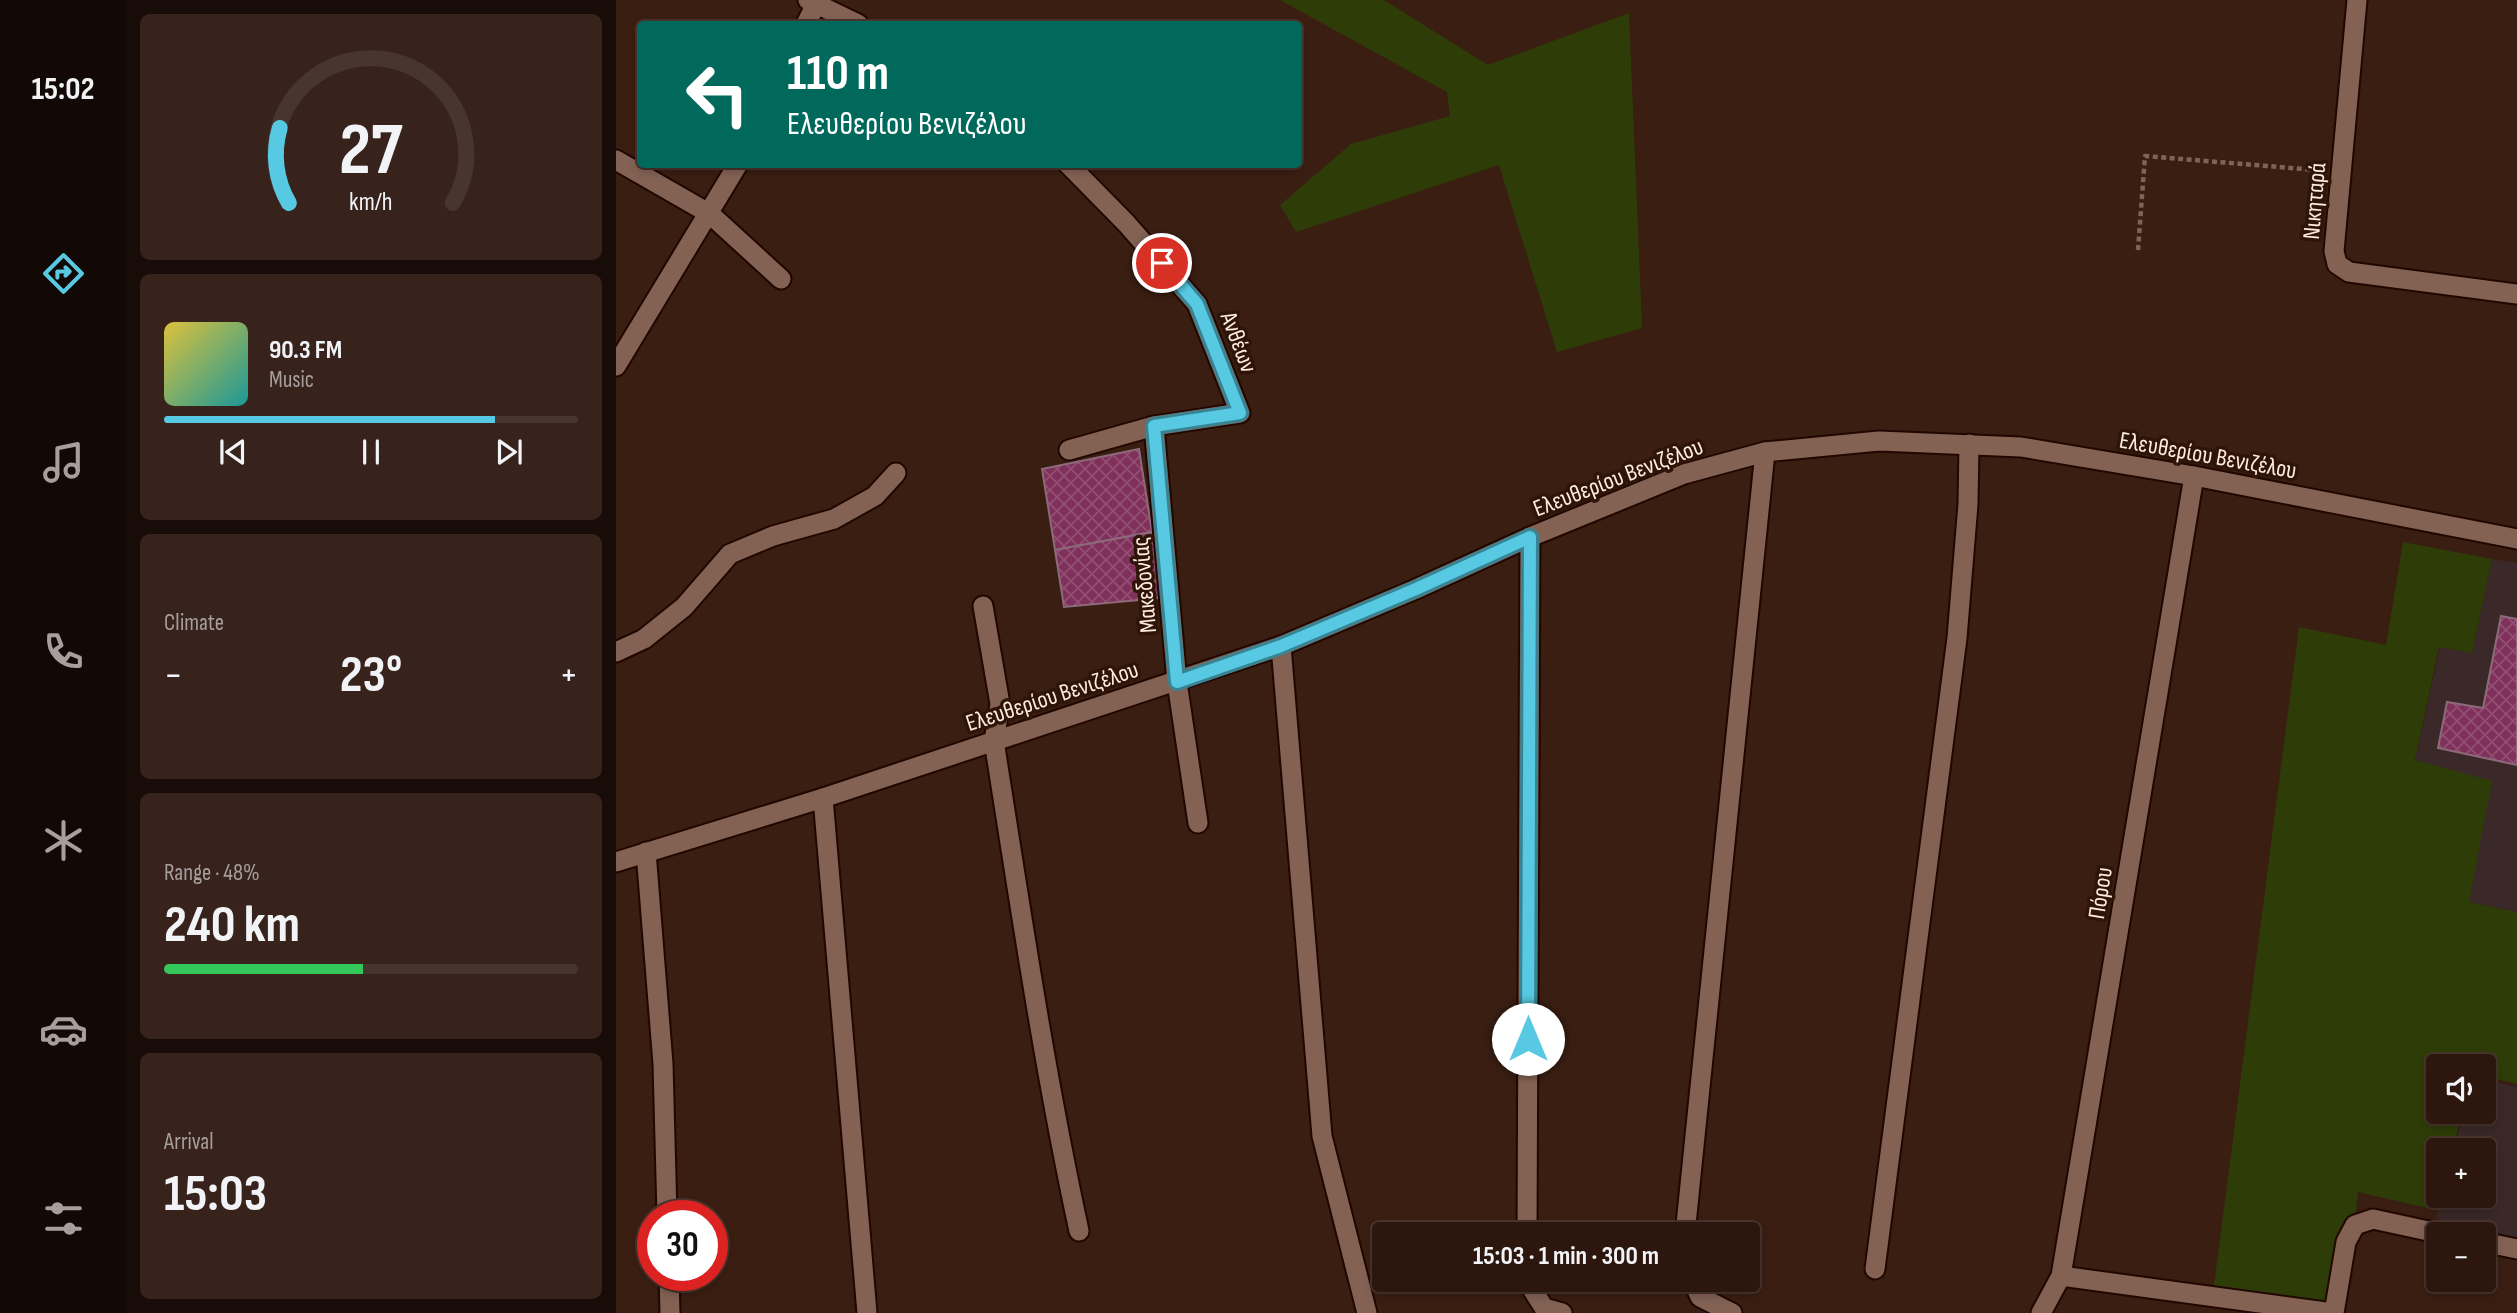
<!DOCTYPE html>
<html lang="en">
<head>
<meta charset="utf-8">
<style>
  :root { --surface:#2c160e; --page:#38231c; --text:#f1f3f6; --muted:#a69f9e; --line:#48352e; --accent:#57c9e2 }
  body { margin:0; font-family:"Sofia Sans Condensed",sans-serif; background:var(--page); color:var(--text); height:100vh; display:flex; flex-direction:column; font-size:26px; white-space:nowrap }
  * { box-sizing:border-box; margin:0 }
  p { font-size:23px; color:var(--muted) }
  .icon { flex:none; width:38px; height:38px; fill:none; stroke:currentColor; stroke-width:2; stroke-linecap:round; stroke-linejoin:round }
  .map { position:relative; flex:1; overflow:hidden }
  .drawer { display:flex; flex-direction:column; gap:14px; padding:14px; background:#180c08; width:490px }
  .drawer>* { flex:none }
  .guide { position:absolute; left:21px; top:21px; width:665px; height:147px; border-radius:7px; box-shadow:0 4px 10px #0003,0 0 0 2px var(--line); background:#00695c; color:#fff; overflow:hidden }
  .tools { position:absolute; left:1810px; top:1054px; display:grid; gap:14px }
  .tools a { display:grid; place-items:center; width:70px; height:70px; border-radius:7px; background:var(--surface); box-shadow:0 4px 10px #0003,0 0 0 2px var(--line); font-size:35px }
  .speed { position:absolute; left:21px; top:1200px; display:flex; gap:14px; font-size:35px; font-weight:700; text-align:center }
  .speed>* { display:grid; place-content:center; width:91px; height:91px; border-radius:50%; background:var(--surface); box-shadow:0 4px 10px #0003,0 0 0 2px var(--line); line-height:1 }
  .speed .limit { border:10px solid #d22; background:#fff; color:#111 }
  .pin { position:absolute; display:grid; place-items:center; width:60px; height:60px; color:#fff; margin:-30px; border:4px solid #fff; border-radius:50%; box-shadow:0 2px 7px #0007 }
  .me { position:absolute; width:77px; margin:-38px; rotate:0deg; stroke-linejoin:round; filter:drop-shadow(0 0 5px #0008) }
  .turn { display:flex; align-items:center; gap:24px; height:147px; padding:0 35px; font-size:32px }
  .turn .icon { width:91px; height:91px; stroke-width:2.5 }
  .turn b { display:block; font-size:49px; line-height:60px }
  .big { font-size:52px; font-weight:700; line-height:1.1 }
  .drawer .widget { flex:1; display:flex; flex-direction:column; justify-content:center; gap:10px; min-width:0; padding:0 24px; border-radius:10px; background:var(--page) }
  .drawer .dial { align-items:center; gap:0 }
  .dial svg { height:182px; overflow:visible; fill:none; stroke:var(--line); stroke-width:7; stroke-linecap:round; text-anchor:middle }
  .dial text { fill:var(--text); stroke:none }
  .song { display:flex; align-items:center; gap:21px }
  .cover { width:84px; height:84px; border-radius:10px; background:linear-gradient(135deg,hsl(50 70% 55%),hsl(180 70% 35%)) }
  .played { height:7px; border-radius:4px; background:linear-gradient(90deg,var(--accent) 80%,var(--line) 80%) }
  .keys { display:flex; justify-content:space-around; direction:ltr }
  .heat { display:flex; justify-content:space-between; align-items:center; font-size:38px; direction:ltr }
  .charge { height:10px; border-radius:5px; background:linear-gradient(90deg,#34c759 48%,var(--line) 0) }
  .trip { position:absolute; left:756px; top:1222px; width:388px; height:70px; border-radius:7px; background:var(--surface); box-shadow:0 4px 10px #0003,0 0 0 2px var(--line); font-weight:700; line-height:70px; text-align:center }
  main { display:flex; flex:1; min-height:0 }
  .dock { display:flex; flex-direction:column; width:126px; justify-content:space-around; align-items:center; background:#120906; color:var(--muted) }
  .dock .icon { width:49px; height:49px }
  .dock .on { color:var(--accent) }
  .dock b { font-size:32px; color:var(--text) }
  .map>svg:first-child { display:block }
  .commercial { fill:#3b2829 }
  .green { fill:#2e3c08 }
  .building { fill:url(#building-cross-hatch); stroke:#8c6a7a; stroke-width:2 }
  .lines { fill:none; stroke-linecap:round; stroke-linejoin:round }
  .minor-casing { stroke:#200700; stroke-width:23 }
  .tertiary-casing { stroke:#200700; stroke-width:23 }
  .path { stroke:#7d6459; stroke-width:4.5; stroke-dasharray:5 3.5; stroke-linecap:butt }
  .minor { stroke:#836254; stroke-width:19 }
  .tertiary { stroke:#836254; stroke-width:19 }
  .route-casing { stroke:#398393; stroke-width:18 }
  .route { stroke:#57c9e2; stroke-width:12 }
  .labels { text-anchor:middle; stroke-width:7; stroke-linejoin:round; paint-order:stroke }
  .street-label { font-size:24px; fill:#feebe2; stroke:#2f1508 }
</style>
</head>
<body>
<main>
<nav class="dock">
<b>15:02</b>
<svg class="icon on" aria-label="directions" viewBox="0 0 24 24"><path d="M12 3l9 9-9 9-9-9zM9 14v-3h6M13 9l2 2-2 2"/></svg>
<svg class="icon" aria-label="music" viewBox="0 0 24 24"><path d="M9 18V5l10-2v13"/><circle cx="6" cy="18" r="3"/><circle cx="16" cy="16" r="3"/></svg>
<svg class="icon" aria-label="phone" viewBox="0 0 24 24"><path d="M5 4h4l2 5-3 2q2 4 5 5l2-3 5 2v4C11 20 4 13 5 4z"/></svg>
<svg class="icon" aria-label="climate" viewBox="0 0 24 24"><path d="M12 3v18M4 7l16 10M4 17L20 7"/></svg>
<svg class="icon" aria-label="car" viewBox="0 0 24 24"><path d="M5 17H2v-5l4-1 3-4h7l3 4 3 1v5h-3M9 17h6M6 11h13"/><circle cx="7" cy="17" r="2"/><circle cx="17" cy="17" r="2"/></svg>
<svg class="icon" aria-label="filters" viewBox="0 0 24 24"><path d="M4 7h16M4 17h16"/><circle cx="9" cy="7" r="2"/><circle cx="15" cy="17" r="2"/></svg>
</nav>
<section class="drawer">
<div class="widget dial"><svg viewBox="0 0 100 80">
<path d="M14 69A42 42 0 1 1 86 69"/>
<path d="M14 69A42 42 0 0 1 10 36" stroke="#57c9e2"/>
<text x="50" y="56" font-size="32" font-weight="700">27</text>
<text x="50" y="72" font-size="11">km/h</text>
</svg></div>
<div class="widget">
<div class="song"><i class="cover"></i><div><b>90.3 FM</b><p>Music</p></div></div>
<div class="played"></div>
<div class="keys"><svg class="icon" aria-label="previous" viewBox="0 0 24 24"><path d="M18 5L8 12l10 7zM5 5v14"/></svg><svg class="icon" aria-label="pause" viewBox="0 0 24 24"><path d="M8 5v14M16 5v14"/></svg><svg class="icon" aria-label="next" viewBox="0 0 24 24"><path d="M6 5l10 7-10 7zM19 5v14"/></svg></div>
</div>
<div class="widget"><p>Climate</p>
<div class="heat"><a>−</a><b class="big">23°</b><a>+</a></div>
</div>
<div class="widget"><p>Range · 48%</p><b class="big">240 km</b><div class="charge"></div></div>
<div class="widget"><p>Arrival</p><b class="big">15:03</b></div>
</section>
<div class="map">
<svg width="1901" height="1313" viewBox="0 0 1901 1313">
  <defs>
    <pattern id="building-cross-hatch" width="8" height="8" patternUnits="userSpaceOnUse" patternTransform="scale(1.75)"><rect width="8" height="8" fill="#7f315b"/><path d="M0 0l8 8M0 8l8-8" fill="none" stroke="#924f72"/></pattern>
  </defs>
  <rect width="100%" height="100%" fill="#3a1e12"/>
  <g class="commercial">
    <path d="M1876 559 1901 563V912L1853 902 1799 761 1824 647 1856 653Z"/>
    <path d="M1867 1079 1901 1087V1238L1820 1219 1826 1195H1867V1150H1838L1848 1111H1867Z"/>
  </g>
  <g class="green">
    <path d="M664 0H768L872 65 1013 13 1026 328 941 352 883 165 680 232 664 205 735 144 834 116 831 92Z"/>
    <path d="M1787 542 1876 559 1856 653 1823 647 1799 760 1876 781 1853 902 1901 912V1084L1867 1076V1066H1822V1111H1846L1837 1150H1822V1195H1827L1824 1211 1742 1192 1730 1305 1598 1286 1683 627 1770 645Z"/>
  </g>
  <g class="building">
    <path d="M523 449 536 532 439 550 426 469Z"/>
    <path d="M536 532 544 598 448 607 439 550Z"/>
    <path d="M1885 616 1901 619V765L1822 748 1831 702 1867 708Z"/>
  </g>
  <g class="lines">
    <g class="minor-casing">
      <g id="minor">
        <path d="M192 0 242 24"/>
        <path d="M1741 0 1718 251 1721 264 1733 272 1901 294"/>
        <path d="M0 160 94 214 165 279"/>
        <path d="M452 164 510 223 581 304 624 413 538 426 453 450"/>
        <path d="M538 426 561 682 582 823"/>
        <path d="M367 606 384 704 378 741C404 905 428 1069 463 1231"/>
        <path d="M665 646 706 1136 751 1313"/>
        <path d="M0 652 28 639 68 607 114 554 157 536 218 519 259 496 280 473"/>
        <path d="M207 798 251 1313"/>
        <path d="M30 852 47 1064 51 1216"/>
        <path d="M911 1234 914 537"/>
        <path d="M1069 1234 1149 452"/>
        <path d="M1867 1242 1901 1249"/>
        <path d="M1259 1269 1341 638 1352 504 1353 444"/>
        <path d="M53 1276 54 1313"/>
        <path d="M1445 1276 1717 1313"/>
        <path d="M913 1279V1284L928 1308 946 1313"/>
        <path d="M1076 1279 1084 1297 1116 1313"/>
        <path d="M1425 1313 1445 1276 1578 476"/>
        <path d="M1718 1313 1730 1242 1739 1225 1757 1219 1826 1234"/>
      </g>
    </g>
    <g class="tertiary-casing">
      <g id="tertiary">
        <path d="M190 24 202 0"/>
        <path d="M0 366 122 164"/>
        <path d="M0 862 207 798 665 646 800 589 914 537 1068 474 1149 452 1263 441 1405 447 1578 476 1901 539"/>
      </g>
    </g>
    <path class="path" d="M1522 250 1529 156 1700 170"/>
    <use href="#minor" class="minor"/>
    <use href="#tertiary" class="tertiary"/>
  </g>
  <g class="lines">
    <g class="route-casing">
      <path id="route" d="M546 263 581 304 624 413 538 426 561 682 665 646 800 589 914 537 912 1039"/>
    </g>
    <use href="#route" class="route"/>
  </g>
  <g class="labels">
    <g class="street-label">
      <text transform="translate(1698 201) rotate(-85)" y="8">Νικηταρά</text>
      <text transform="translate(623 342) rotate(69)" y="8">Ανθέων</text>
      <text transform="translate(1592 455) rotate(10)" y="8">Ελευθερίου Βενιζέλου</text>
      <text transform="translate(1002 477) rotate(-21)" y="8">Ελευθερίου Βενιζέλου</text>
      <text transform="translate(528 585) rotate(-95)" y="8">Μακεδονίας</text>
      <text transform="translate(436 696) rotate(-18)" y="8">Ελευθερίου Βενιζέλου</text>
      <text transform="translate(1484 893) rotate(-81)" y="8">Πόρου</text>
    </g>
  </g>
</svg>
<div class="tools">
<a><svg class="icon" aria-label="sound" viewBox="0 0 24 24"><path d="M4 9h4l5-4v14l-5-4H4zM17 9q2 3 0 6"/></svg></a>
<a>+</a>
<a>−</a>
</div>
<div class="speed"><div class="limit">30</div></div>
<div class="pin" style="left:546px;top:263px;background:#d93025"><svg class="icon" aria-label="arrive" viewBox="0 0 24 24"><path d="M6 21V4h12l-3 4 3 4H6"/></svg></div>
<svg class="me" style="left:912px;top:1039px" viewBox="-20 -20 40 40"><circle r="19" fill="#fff"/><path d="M0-13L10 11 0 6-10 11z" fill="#57c9e2"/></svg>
<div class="trip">15:03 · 1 min · 300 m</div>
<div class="guide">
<div class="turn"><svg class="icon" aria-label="left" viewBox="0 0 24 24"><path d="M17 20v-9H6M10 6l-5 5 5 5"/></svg><div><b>110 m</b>Ελευθερίου Βενιζέλου</div></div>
</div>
</div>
</main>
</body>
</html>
